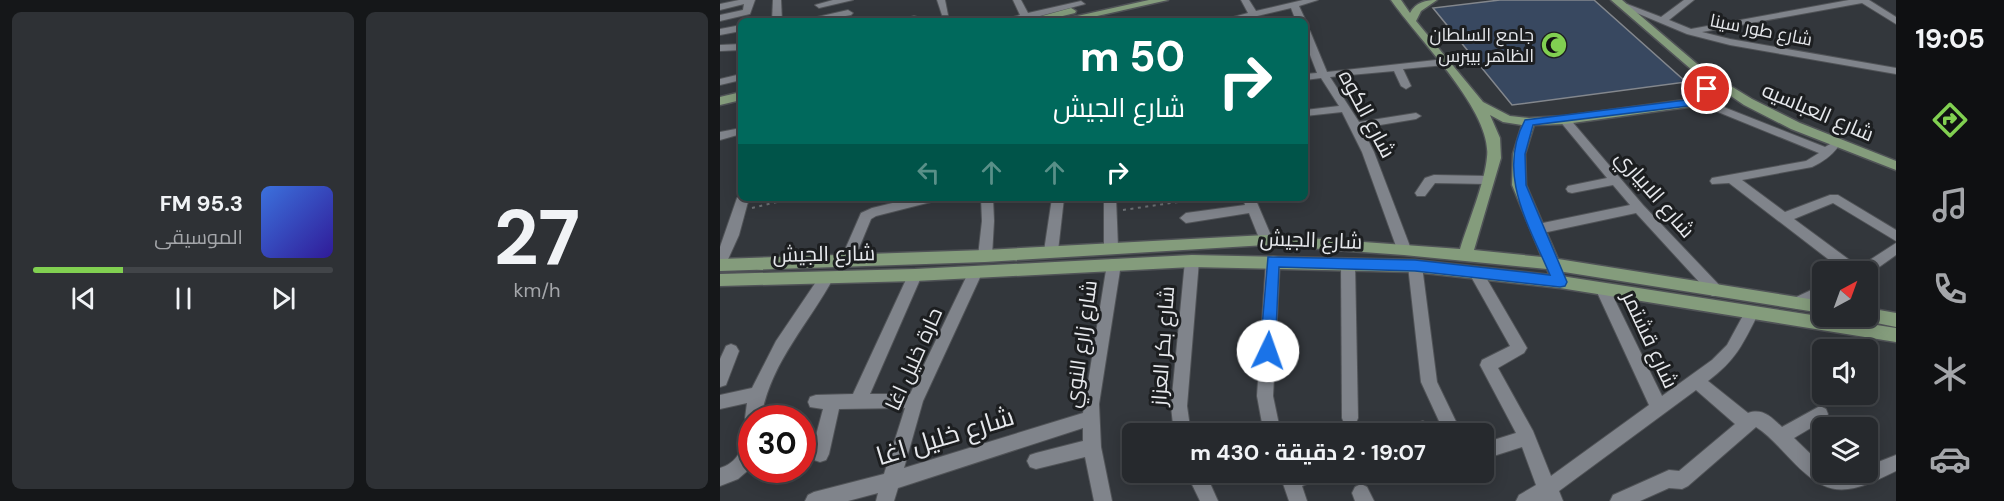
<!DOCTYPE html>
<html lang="ar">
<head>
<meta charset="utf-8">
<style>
  :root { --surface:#26292d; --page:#2e3135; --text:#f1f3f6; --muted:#a4a6aa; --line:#424549; --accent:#81d051 }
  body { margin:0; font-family:"DM Sans",Cairo,sans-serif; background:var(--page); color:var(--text); direction:rtl; height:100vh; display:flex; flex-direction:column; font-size:22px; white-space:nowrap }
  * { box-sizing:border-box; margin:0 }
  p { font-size:20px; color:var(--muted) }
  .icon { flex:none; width:33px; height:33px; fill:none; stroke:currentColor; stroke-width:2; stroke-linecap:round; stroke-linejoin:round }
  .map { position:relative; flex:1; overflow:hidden; direction:ltr }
  .sheet { display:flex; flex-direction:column; gap:12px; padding:12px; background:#151719; width:720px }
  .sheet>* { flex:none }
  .hud { position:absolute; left:18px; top:18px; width:570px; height:183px; border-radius:9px; box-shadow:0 3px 15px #0003,0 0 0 2px var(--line); direction:rtl; background:#00695c; color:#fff; overflow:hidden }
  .needle { width:39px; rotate:41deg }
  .controls { position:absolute; left:1092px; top:261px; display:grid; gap:12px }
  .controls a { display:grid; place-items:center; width:66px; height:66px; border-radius:9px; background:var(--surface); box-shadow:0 3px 15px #0003,0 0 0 2px var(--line); font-size:30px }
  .speed { position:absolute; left:18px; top:405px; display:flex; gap:12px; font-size:30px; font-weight:700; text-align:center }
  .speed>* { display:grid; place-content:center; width:78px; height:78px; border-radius:50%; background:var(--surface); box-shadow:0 3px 15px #0003,0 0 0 2px var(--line); line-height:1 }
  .speed .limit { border:9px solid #d22; background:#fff; color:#111 }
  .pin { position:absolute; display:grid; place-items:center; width:51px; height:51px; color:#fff; margin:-26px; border:3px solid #fff; border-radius:50%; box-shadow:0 2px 6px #0007 }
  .me { position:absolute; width:66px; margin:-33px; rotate:3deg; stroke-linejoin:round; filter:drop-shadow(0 0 4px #0008) }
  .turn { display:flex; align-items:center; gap:21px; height:126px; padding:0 24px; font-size:27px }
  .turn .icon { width:78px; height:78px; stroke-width:2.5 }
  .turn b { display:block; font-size:42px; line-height:51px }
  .lanes { display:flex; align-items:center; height:57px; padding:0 24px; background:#0003; justify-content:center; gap:30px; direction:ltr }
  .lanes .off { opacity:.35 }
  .sheet .card { flex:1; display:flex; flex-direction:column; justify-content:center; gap:9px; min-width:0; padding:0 21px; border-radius:9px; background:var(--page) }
  .sheet .dial { align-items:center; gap:0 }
  .dial b { font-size:78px; line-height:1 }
  .song { display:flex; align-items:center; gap:18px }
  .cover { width:72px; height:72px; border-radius:9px; background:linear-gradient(135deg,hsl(220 70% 55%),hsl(250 70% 35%)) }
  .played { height:6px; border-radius:3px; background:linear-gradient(90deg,var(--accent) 30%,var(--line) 30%) }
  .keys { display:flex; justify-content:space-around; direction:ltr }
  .sheet .tiles { flex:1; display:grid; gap:12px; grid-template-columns:repeat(2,1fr) }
  .trip { position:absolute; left:402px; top:423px; width:372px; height:60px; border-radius:9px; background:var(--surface); box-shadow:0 3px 15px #0003,0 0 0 2px var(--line); font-weight:700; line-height:60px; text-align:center; direction:rtl }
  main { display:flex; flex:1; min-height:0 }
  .dock { display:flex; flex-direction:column; width:108px; justify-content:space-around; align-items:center; background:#0f1012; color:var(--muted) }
  .dock .icon { width:42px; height:42px }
  .dock .current { color:var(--accent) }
  .dock b { font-size:27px; color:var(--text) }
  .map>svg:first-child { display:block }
  .building { fill:#384860; stroke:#83878d; stroke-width:1.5 }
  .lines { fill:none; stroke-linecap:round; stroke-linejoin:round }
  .minor-casing { stroke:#505357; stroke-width:2 }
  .major-casing { stroke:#505357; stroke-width:3 }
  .path { stroke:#6f7377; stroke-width:2; stroke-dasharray:3 4.5; stroke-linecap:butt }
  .minor { fill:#80848b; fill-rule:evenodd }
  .major { fill:#849c7c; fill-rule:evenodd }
  .route { fill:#1a73e8; stroke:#114b97; stroke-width:1.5 }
  .labels { text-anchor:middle; stroke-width:6; stroke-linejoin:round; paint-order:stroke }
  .far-street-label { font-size:18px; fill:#e6e8ec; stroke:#1c1e20 }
  .far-poi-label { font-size:18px; fill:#e6e8ec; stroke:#1c1e20; text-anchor:end }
  .street-label { font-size:21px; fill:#e6e8ec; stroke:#1c1e20 }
  .near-street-label { font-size:26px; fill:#e6e8ec; stroke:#1c1e20 }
</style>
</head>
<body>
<main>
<nav class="dock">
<b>19:05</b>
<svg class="icon current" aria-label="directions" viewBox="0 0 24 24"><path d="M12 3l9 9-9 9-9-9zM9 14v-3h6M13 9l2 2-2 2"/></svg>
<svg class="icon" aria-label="music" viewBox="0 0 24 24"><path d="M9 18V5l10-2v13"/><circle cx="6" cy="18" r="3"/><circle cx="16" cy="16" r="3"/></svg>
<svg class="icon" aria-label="phone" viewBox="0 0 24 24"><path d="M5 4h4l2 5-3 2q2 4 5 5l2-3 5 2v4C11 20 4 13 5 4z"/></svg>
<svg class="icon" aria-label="climate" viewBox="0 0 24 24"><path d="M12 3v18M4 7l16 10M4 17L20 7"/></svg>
<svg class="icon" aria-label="car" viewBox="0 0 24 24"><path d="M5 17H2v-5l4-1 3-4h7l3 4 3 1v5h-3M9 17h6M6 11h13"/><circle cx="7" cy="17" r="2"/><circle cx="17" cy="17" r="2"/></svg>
</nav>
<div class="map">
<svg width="1176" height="501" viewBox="0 0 1176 501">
  <rect width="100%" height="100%" fill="#33373c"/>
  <path class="building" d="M780 0H874L966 82 792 105 713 8Z"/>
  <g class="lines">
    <g class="minor-casing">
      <g id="minor">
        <path d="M19 0H35L30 14 0 21V15L23 10 24 4 0 10V4Z"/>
        <path d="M53 0H61L62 21H52Z"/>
        <path d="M113 0H133L99 8 95 5Z"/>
        <path d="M217 0H225L228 15H222Z"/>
        <path d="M293 0H301L308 13 361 1 365 4 305 20 281 21 300 15Z"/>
        <path d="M521 0H529L536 11 583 0H598L579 6 586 21 585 22 576 21 571 8 516 21H499L528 13Z"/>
        <path d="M964 0H974L949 20 971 29 1129 0H1149L1176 17V24L1142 3 982 32 1010 39 1176 68V74L1010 45 967 34 900 6 907 4 941 17Z"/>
        <path d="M128 10 133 13 131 15 99 21 84 20Z"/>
        <path d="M194 16 197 17V21H180Z"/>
        <path d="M21 25V31L0 35V29Z"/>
        <path d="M585 28 590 31 607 72 725 59 730 62 725 65 683 69 691 86 686 89 681 86 674 71 630 75 637 90 632 93 628 92 620 76 610 77 639 122 696 113 701 116 696 119 642 128 654 152 691 249 689 253 684 254 677 249 642 152 622 112 585 116V110L619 106 601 78 585 80V74L597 73 585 42Z"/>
        <path d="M21 44V50L0 51V45Z"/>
        <path d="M21 74V80L0 85V79Z"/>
        <path d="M980 95 1006 108 1105 147 1112 143 1116 144 1118 147C1111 156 1103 162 1092 167L1022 180 1065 212 1110 195H1118L1176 230V241L1113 203 1074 219 1139 267 1176 243V255L1148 275V272H1125L1009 183 992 184 990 181 992 178 1086 161 1099 153 998 112 976 100 975 98Z"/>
        <path d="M845 117 849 118 923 205 1002 288 1004 292 1002 296H992L916 213 818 234 813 232 811 229 818 224 910 205 893 185 852 193 848 192 846 189 848 186 887 178 839 120Z"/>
        <path d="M21 128V134L0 140V132Z"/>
        <path d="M714 175 767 176 773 180 767 184 715 183 705 196H697L695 193 705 178Z"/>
        <path d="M21 194V198H29L19 235 5 266 0 267V247L17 198Z"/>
        <path d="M193 198H217L215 201 156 216 151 219 132 265H122L120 261 141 213 152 208Z"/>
        <path d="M261 198H273L274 221 272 256 270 260H260L258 256 262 221Z"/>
        <path d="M332 198H344L338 251 331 256 324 251Z"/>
        <path d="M384 198H396L398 247 391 252 384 247Z"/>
        <path d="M523 198H535L553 240 551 243H541L529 213 466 223 460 218 466 213 525 205Z"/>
        <path d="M472 256 477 257 479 261 467 406 471 434H454L451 406 465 261 467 257Z"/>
        <path d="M553 256 558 257 560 261 553 396 561 434H544L537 396 546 261 548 257Z"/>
        <path d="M394 259 399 260 401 264 379 404 381 447 392 501H374L365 457 316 469 310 467 307 461 310 455 316 453 363 441V428L178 488 174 501H156L158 493 128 501H85L88 495 94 492 164 474 185 408 119 409 109 454 106 460 100 462 94 460 91 454 103 409 90 407 88 402 90 397 96 395 133 394 190 271H200L202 275 150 394H190L251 267H261L263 271 203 401 184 468 363 413 387 264 389 260Z"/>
        <path d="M628 259 633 260 635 264 638 418 636 423 630 426 624 423 622 418 621 264 623 260Z"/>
        <path d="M695 261 700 262 702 266 717 382 742 434H725L701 382 688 266 690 262Z"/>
        <path d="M756 268 761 269 807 348 804 353 778 368 813 431 831 476 929 405 876 290 878 286H888L890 290 942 396 992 360 1007 345 1026 310 1031 308 1036 310 1038 314C1023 344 1016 360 988 381L1028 413C1043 408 1051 417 1062 427L1100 406 1106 409 1108 414 1106 419 1074 438 1102 465V472H1148V466L1176 455V471C1161 478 1145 487 1128 489 1089 495 1065 445 1036 427L968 486 962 489 949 488 920 501H890L893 495 949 470 959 471 1015 424 976 390 839 491 843 501H796L799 495 816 485 802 447 764 459V443L796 433 760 365 762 360 790 346 749 273 751 269Z"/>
        <path d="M107 272 112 273 114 277C88 325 50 363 41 418H32V425L27 423 25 418 27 403 0 409V395L32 388 56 341 102 273Z"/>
        <path d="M1102 285V297L1077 309 1072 307 1070 303 1072 299Z"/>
        <path d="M11 344 16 346 19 351 6 385 0 387V359L6 346Z"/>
        <path d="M703 421 715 428 717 434H683L685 428Z"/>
        <path d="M32 436V467L18 479 0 486V468C16 463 20 453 26 438Z"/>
        <path d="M466 472H485L498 501H480Z"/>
        <path d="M559 472H603L600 478 582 486 587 501H569Z"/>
        <path d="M641 484 647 487 654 501H635L632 493 635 487Z"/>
      </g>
    </g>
    <g class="major-casing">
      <g id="major">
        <path d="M429 0H448L355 21H335Z"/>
        <path d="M671 0H681L690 13C696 2 706 0 717 0L701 11 696 21 763 102 790 116 809 118 845 116 965 100 976 95 981 89 979 76 891 0H902L983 69 1032 99 1080 123 1176 161V170L1071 129 1024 105 992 83 993 89 984 101 968 107 845 124 814 125 805 154 806 185 838 259 1102 301V313L844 272 841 276 1176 328V342L840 288 695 272 472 267 195 281 0 286V274L195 269 472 255 695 260 830 275 827 269 684 255 546 245 265 262 0 271V259L265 250 546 235 740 249C748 223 765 182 767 157 773 112 697 38 671 0ZM770 115 783 122 802 125 793 154 792 185 822 257 754 250 781 158 780 138Z"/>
        <path d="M351 8 356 11 355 13 322 21H304Z"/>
        <path d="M21 92V100L0 105V97Z"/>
        <path d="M1148 308 1176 313V327L1142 320 1141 316H1148Z"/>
      </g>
    </g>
    <g class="path">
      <path d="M32 208 73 198"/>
      <path d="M403 210 486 198"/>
    </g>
    <use href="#minor" class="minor"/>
    <use href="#major" class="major"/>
  </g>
  <path class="route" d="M987 85 992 89 984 100 968 106 813 125 805 154 806 185 847 282 845 286 840 287 695 271 559 267 555 351 553 356H542L540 351 548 257 695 260 830 275C809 225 776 174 805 120L966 100 977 96Z"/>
  <defs>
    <g id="mosque-disc" transform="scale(1.35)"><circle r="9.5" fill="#81d051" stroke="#1c1e20"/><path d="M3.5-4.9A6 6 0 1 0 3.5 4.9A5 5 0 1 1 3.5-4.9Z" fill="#111"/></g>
  </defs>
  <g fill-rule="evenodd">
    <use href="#mosque-disc" x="834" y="45"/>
  </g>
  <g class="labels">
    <g class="far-street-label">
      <text transform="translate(1041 30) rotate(11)" y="6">شارع طور سينا</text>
    </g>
    <g class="far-poi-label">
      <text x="814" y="41">جامع السلطان<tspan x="814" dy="21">الظاهر بيبرس</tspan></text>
    </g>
    <g class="street-label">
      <text transform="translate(1098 112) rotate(23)" y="7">شارع العباسيه</text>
      <text transform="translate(647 114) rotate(62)" y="7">شارع الكوه</text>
      <text transform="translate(935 194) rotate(49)" y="7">شارع الابياري</text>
      <text transform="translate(591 240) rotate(2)" y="7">شارع الجيش</text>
      <text transform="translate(104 254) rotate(-1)" y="7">شارع الجيش</text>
      <text transform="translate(930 340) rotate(65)" y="7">شارع قشتمر</text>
      <text transform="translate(361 344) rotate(-82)" y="7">شارع زارع النوي</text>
      <text transform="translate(443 346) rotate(-86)" y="7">شارع بكر العزاز</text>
      <text transform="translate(194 359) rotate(-66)" y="7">حارة خليل اغا</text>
    </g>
    <g class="near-street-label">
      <text transform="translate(225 436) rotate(-17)" y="9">شارع خليل اغا</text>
    </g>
  </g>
</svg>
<div class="controls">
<a><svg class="needle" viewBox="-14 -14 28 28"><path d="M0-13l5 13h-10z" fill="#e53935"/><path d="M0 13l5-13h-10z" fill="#a4a6aa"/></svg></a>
<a><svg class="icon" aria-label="sound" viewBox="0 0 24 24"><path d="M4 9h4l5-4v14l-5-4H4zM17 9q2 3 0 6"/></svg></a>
<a><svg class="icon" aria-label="layers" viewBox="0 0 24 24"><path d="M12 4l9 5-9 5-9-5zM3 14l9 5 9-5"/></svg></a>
</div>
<div class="speed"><div class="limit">30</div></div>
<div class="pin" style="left:987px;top:89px;background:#d93025"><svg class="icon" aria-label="arrive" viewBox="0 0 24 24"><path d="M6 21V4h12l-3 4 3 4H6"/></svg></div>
<svg class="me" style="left:548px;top:351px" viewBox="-20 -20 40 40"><circle r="19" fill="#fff"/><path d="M0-13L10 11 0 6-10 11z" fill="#1a73e8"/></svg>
<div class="trip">19:07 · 2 دقيقة · 430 m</div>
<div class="hud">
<div class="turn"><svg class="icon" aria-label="right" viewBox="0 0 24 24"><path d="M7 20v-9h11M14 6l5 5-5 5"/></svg><div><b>50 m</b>شارع الجيش</div></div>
<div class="lanes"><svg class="icon off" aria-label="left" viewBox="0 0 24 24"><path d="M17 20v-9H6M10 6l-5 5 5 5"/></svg><svg class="icon off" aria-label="ahead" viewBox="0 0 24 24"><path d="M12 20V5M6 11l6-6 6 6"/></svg><svg class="icon off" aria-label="ahead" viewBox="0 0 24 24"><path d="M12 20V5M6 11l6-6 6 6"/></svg><svg class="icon" aria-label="right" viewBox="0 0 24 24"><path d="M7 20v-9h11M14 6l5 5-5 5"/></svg></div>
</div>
</div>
<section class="sheet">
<div class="tiles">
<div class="card dial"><b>27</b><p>km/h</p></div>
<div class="card">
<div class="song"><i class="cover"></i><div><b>95.3 FM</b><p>الموسيقى</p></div></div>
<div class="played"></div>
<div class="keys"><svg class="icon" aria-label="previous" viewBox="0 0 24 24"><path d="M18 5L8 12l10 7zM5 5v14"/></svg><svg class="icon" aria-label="pause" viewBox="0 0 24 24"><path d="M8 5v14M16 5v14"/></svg><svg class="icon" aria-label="next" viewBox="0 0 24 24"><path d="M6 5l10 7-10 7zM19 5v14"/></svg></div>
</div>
</div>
</section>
</main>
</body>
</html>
